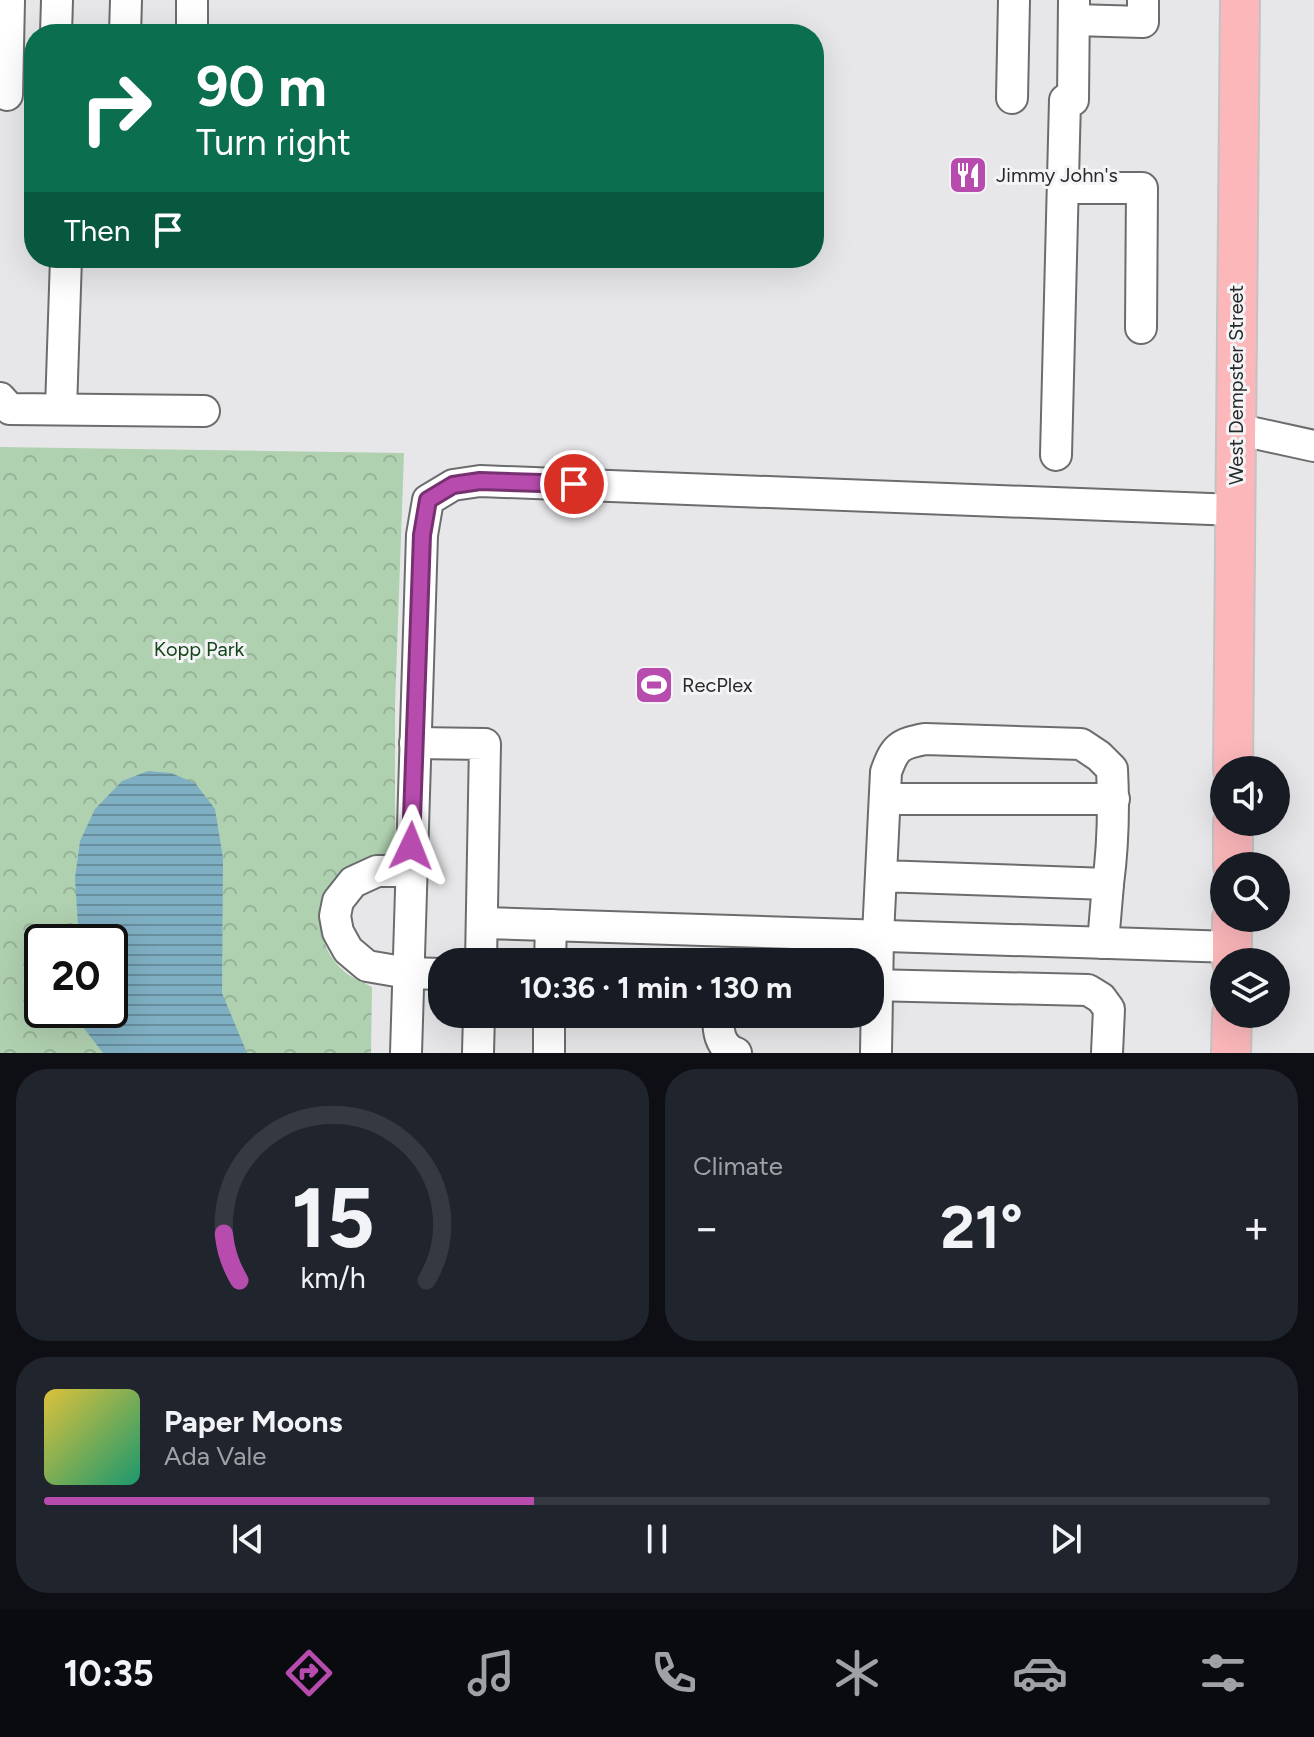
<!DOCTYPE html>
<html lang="en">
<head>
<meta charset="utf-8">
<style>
  :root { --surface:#171b24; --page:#20242c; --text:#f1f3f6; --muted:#9ea1a6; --line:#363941; --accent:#b74cae }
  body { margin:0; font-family:Figtree,sans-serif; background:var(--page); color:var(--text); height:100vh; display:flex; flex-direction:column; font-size:30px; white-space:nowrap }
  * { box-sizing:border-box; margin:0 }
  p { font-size:26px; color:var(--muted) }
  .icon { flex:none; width:44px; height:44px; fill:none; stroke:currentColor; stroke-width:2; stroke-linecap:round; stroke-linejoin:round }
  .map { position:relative; height:1053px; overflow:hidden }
  .details { display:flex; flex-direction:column; gap:16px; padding:16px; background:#0d0f14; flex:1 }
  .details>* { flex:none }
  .hud { position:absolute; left:24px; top:24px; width:800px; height:244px; border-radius:32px; box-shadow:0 8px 32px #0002; background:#0b6e4f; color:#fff; overflow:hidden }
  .buttons { position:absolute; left:1210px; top:756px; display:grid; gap:16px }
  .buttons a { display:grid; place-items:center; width:80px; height:80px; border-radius:50%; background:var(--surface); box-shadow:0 8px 32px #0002; font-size:40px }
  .speed { position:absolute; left:24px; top:924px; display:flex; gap:16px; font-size:40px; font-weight:700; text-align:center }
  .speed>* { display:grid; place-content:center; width:104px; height:104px; border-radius:50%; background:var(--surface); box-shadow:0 8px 32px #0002; line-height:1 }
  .speed .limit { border:4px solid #111; border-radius:12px; background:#fff; color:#111 }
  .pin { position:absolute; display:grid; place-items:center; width:68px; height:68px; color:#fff; margin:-34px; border:4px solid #fff; border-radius:50%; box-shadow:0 2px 8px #0007 }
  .me { position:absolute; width:88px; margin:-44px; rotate:2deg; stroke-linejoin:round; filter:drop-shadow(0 0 6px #0008) }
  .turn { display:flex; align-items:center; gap:28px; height:168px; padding:0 40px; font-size:36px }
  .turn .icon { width:104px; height:104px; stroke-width:2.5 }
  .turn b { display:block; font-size:56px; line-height:68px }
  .then { display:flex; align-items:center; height:76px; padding:0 40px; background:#0003; gap:16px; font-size:30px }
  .big { font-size:60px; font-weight:700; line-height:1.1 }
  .details .card { flex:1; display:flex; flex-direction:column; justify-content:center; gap:12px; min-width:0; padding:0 28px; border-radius:32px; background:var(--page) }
  .details .dial { align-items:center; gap:0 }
  .dial svg { height:208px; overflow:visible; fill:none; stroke:var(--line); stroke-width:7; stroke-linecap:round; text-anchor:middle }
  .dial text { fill:var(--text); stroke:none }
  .song { display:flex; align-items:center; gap:24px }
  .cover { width:96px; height:96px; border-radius:12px; background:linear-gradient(135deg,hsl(50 70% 55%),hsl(160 70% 35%)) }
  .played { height:8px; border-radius:4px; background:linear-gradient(90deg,var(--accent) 40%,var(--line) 40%) }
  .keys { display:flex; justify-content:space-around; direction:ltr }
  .heat { display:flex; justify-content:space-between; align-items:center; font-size:44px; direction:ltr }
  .details .tiles { flex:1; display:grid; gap:16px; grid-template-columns:1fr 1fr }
  .card:last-child { grid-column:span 2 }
  .trip { position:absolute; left:428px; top:948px; width:456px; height:80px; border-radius:32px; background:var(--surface); box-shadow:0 8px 32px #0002; font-weight:700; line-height:80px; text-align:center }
  .menu { display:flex; height:128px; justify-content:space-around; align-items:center; background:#090b0e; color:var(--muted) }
  .menu .icon { width:56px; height:56px }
  .menu .selected { color:var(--accent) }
  .menu b { font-size:36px; color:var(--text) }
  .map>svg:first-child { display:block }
  .park { fill:url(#park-crowns); fill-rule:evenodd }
  .water { fill:url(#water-rules) }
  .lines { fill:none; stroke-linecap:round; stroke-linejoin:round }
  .minor-casing { stroke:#6b6c6d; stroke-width:34 }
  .major-casing { stroke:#c3c3c3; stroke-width:42 }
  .minor { stroke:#fff; stroke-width:30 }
  .major { stroke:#fbb7ba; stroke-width:38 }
  .route-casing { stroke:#773171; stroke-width:20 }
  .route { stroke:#b74cae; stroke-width:14 }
  .labels { text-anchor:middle; stroke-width:6; stroke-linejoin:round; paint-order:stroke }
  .poi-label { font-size:20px; fill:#282929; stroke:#f4f4f6; text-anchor:start }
  .street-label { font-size:20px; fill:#282929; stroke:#f4f4f6 }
  .park-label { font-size:20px; fill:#15461b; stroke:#f4f4f6 }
</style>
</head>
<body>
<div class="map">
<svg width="1314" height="1053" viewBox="0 0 1314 1053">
  <defs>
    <pattern id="park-crowns" width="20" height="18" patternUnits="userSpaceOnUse" patternTransform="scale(2)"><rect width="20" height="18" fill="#b0d1b0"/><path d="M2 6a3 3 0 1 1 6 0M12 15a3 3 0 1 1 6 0" fill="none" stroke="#97b397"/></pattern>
    <pattern id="water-rules" width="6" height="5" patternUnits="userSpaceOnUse" patternTransform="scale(2)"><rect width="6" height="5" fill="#7fafc3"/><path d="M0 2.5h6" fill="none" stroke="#688e9e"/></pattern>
  </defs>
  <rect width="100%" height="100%" fill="#e7e7e9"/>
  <path class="park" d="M0 447 404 453 395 706V855C383 857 368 857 358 863 316 886 307 940 345 972 352 978 363 982 372 987L371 1053H0ZM42 942H110V1010H42Z"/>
  <path class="water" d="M148 771 171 773 195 783 215 809 223 858 222 993 247 1053H103L83 1027 81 1010H110V942H79L75 878 80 841 95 809 122 781Z"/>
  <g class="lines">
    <g class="minor-casing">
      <g id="minor">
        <path d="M1074 20 1143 22V0"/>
        <path d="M56 34 57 0"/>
        <path d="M125 34 126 0"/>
        <path d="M192 34V0"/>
        <path d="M7 95 9 0"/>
        <path d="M1012 98 1014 0"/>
        <path d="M1073 100 1074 0"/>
        <path d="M1064 188H1142L1141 328"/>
        <path d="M0 398 10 409 204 411"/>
        <path d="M61 409 66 258"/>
        <path d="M1236 429 1314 446"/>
        <path d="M1056 455 1065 100"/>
        <path d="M415 743 485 744 481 962"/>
        <path d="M885 799H1114"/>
        <path d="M410 871H377L353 882 338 901 335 916 338 932 348 950 367 966 408 973 442 974"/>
        <path d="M483 923 1232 947"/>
        <path d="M1103 943 1108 884"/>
        <path d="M550 962 551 925"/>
        <path d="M870 985 1088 990 1101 998 1109 1009 1107 1053"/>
        <path d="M718 1014C718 1030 719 1047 736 1053"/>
        <path d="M406 1053 422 535 428 500 453 485 480 481 1236 510"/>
        <path d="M478 1053 479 1014"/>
        <path d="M549 1053V1014"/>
        <path d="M876 1053 878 935 886 772C895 747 899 744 925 739L1081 744 1099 756 1112 769C1114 808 1113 846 1108 884L881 876"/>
      </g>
    </g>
    <g class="major-casing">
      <g id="major">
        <path d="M1233 770 1240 0"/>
        <path d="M1233 866V822"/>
        <path d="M1232 962V918"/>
        <path d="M1231 1053 1232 1014"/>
      </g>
    </g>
    <use href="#minor" class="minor"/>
    <use href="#major" class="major"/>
  </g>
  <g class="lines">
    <g class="route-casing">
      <path id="route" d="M411 846 422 535 428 500 453 485 480 481 574 484"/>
    </g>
    <use href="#route" class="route"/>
  </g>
  <defs>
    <g id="restaurant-square" transform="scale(2)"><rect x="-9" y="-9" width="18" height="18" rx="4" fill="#b74cae" stroke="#f4f4f6"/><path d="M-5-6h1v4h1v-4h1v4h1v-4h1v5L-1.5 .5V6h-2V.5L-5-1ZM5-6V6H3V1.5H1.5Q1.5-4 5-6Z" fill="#fff"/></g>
    <g id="stadium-square" transform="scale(2)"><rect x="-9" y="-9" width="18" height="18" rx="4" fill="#b74cae" stroke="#f4f4f6"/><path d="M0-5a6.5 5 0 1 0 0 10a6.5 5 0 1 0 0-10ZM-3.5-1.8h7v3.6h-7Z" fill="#fff"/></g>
  </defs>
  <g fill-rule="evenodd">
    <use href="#restaurant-square" x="968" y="175"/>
    <use href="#stadium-square" x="654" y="685"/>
  </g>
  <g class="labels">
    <g class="poi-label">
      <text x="996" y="182">Jimmy John's</text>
      <text x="682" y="692">RecPlex</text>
    </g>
    <g class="street-label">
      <text transform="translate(1236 385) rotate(-90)" y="7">West Dempster Street</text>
    </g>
    <g class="park-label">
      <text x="199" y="656">Kopp Park</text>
    </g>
  </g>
</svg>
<div class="buttons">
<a><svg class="icon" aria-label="sound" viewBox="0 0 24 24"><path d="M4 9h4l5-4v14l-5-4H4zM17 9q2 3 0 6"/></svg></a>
<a><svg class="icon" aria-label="search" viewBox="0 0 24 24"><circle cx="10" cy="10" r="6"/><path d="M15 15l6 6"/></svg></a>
<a><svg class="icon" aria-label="layers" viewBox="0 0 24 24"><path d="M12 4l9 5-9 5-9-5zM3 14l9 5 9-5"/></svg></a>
</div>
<div class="speed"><div class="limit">20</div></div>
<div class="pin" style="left:574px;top:484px;background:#d93025"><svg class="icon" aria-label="arrive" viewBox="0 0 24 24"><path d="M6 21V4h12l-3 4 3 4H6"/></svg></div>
<svg class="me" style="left:411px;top:846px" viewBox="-20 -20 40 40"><path d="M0-17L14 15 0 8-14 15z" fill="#b74cae" stroke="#fff" stroke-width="4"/></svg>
<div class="trip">10:36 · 1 min · 130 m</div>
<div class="hud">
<div class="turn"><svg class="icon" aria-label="right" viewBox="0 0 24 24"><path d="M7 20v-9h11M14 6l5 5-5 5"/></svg><div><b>90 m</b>Turn right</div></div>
<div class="then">Then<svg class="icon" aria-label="arrive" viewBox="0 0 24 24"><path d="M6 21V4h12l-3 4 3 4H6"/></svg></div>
</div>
</div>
<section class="details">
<div class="tiles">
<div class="card dial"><svg viewBox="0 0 100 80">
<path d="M14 69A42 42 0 1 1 86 69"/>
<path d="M14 69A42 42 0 0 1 8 51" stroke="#b74cae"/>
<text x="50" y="56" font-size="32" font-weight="700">15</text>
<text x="50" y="72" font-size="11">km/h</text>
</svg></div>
<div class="card"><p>Climate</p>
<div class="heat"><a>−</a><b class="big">21°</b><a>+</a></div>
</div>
<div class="card">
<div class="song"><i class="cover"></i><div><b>Paper Moons</b><p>Ada Vale</p></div></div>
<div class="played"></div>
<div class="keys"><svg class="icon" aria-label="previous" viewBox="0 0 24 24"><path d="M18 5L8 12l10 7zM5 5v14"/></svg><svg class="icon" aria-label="pause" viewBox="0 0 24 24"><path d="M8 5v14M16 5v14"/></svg><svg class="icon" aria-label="next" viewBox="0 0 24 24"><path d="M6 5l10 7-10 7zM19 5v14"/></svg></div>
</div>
</div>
</section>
<nav class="menu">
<b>10:35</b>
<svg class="icon selected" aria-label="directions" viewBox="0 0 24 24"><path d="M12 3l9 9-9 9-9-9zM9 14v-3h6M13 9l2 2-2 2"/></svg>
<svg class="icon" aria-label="music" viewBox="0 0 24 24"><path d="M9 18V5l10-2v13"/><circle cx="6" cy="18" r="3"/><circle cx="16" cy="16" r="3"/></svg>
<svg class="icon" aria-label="phone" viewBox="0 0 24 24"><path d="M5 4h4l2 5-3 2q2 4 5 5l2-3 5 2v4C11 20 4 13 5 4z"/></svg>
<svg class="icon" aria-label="climate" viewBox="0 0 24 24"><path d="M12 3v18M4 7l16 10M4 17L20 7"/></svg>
<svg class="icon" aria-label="car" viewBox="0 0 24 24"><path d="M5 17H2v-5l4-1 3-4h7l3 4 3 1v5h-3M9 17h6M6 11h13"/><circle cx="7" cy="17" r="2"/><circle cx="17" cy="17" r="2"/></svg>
<svg class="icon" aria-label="filters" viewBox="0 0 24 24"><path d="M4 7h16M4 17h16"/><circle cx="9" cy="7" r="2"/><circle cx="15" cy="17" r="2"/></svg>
</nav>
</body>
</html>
